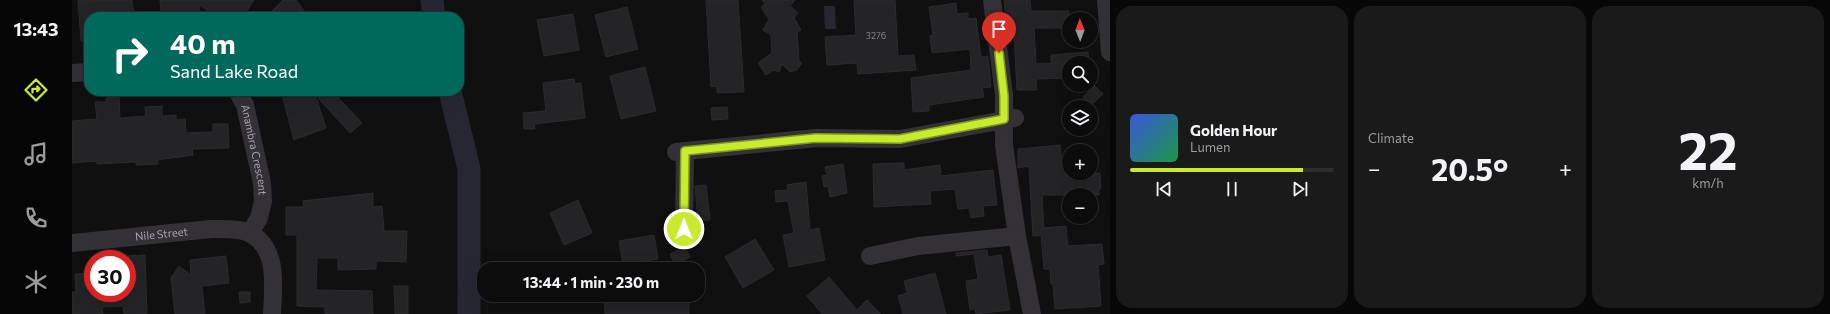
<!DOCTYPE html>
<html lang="en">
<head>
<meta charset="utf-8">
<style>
  :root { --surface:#0d0c0d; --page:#1b1a1b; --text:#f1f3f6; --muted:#9a9b9d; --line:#2d2c2e; --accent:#c8eb2e }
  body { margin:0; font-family:Commissioner,sans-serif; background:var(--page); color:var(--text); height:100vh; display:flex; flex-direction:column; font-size:15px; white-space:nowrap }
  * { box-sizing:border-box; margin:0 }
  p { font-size:13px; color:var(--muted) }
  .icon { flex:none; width:22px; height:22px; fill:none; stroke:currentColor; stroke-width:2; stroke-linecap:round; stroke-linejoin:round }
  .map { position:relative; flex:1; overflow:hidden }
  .side { display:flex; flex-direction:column; gap:6px; padding:6px; background:#070707; width:720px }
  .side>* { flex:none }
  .guide { position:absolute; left:12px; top:12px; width:380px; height:84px; border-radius:16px; box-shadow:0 4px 16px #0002,0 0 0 1px var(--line); background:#00695c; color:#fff; overflow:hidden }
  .needle { width:26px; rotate:359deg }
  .buttons { position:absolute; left:990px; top:12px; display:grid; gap:8px }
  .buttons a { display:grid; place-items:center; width:36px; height:36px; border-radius:50%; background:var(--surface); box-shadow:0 4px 16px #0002,0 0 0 1px var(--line); font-size:20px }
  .speed { position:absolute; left:12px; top:250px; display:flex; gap:8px; font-size:20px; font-weight:700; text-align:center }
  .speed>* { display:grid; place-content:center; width:52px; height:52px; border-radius:50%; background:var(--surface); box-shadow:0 4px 16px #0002,0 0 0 1px var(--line); line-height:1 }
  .speed .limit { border:6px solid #d22; background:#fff; color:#111 }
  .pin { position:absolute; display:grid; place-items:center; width:34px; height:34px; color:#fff; margin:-41px -17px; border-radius:50% 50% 50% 0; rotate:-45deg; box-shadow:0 0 4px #0007 }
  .pin .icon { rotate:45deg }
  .me { position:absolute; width:44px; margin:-22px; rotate:0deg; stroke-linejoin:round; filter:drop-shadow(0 0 3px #0008) }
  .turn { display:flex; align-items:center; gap:14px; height:84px; padding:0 20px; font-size:18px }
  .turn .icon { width:52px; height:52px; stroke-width:2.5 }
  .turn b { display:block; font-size:28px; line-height:34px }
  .big { font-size:30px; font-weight:700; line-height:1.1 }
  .side .card { flex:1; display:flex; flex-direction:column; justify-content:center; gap:6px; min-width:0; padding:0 14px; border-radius:16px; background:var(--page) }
  .side .dial { align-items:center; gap:0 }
  .dial b { font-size:52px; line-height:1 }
  .song { display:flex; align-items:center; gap:12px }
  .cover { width:48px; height:48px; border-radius:6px; background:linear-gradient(135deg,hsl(230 70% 55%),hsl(140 70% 35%)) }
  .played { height:4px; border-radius:2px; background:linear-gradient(90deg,var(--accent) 85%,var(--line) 85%) }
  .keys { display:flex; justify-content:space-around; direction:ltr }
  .heat { display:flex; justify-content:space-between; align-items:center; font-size:22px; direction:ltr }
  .side .tiles { flex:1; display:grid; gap:6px; grid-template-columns:repeat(3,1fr) }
  .trip { position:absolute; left:405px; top:262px; width:228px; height:40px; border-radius:16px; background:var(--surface); box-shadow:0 4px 16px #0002,0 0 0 1px var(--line); font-weight:700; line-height:40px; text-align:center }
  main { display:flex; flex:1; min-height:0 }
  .tabs { display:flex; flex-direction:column; width:72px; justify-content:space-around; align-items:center; background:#050505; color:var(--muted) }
  .tabs .icon { width:28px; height:28px }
  .tabs .selected { color:var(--accent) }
  .tabs b { font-size:18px; color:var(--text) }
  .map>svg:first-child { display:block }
  .water { fill:#272734 }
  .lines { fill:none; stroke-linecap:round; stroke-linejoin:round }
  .river { stroke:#272734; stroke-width:23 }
  .building { fill:#242325; stroke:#2c2a2d }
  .minor { stroke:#333136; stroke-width:18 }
  .route-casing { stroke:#82991e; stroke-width:10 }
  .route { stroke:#c8eb2e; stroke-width:7 }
  .labels { text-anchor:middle; stroke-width:4; stroke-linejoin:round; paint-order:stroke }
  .number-label { font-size:9px; fill:#84828e }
  .street-label { font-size:11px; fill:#a5a2b2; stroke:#0c0b0c }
</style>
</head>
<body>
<main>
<nav class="tabs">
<b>13:43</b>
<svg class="icon selected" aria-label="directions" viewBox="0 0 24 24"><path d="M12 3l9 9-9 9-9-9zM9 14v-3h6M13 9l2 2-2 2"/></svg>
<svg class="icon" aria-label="music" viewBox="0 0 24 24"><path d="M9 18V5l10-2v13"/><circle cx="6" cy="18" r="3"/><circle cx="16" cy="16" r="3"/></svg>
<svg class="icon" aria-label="phone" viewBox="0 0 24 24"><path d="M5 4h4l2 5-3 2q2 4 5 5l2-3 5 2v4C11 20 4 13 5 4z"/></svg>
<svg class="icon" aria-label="climate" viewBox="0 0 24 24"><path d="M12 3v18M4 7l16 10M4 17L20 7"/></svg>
</nav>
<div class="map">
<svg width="1038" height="314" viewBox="0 0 1038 314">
  <rect width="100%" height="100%" fill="#111011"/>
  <path class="water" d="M752 6H763L764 29H753Z"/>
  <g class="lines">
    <g class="river">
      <path d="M360 0 362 17"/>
      <path d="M378 91 397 169V314"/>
    </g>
  </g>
  <g class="building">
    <path d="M6 0H60L62 17H17V40L9 41Z"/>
    <path d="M88 0H182L171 17H146L127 5 128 17H89Z"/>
    <path d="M211 0H224L233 12 227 17H194Z"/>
    <path d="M634 0H666L672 92 645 93V86L639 87Z"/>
    <path d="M690 0H723L718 6 726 13 722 18 729 30 725 32 727 61 730 63 725 70 718 72 710 64 707 72 702 70 694 75 686 63 700 53 699 35 691 30 697 19 689 7 693 4Z"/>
    <path d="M782 0H823L826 56 842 55 844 70 786 74 785 63 755 65 753 37 784 35Z"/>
    <path d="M932 0H958L959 11H997V28H962L964 64 986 63H979V55L1016 52 1017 63H997V78L964 79 965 90H945L942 32H935Z"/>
    <path d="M884 3 885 14 896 13V19L904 18 909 57 916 56 919 87 910 88 912 97 857 105V111L841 112 839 78 899 70 898 49 860 53 858 36 861 35 857 7Z"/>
    <path d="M555 7 566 49 534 57 523 15Z"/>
    <path d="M501 14 507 50 472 56 465 20Z"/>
    <path d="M573 67 584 111 549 119 538 76Z"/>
    <path d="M502 79 503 84 509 83 513 118 462 124 463 129H452L451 113 474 111 471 83Z"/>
    <path d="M1023 86 1031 94 1019 105 1011 97Z"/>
    <path d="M209 91H242L254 128 222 140Z"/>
    <path d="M254 91H260L290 123 278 133 246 98Z"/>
    <path d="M47 97 48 118 74 116 73 107 90 106V116L104 115V120L113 119 114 133 141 132V124H156L157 148 120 149 121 155 85 160 86 164 64 165V162L25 164V161L0 163V121L25 119 23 102H34V98Z"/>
    <path d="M655 107 656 119 640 120 639 108Z"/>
    <path d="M988 145 990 166 997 165V173H1028L1029 189H1027V195H970L972 228 994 226 996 246 1030 244 1032 264 1026 265 1029 306 983 309 981 284H979L978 269H972L969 235 961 236 957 166 946 168V149Z"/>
    <path d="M832 163V170L868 165 869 176 921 170 925 205 911 206 912 216 899 218 897 208 886 209 883 189 858 191 859 204 802 207 801 164Z"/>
    <path d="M771 164 775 193 758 197 756 186 752 187 750 176 755 175 753 167Z"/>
    <path d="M734 182 738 230 747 228 753 260 717 267 711 235 722 233 716 201 704 202 703 191 716 190 715 185Z"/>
    <path d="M634 185 638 220 626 221 623 186Z"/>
    <path d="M301 193V207L310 206 312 231H335L334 262 304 261V269L266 270V258H245L244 290 300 291 301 314H253V307L225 306V235H214V207H232L231 201Z"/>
    <path d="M506 200 520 233 492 245 478 213Z"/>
    <path d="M582 235 586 259 551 265 547 241Z"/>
    <path d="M683 239 702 270 671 288 653 257Z"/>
    <path d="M613 247 618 257 603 265 598 254Z"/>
    <path d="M915 250 916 257 929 255 938 310 904 314 903 309 898 310 894 281 906 279 902 254 884 256V253Z"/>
    <path d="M73 255 75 314H52L51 306 30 307 31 314H0V292H4L3 274 21 273V293H55V256Z"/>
    <path d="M154 256 157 283 130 286 133 314H103L99 278 107 266 119 275 118 260Z"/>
    <path d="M863 273 874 314H831L826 296 835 293 832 281Z"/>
    <path d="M757 277 785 310 795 300 809 314H750L735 296Z"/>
    <path d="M322 286H336V314H323Z"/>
    <path d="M167 292H178V302L168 303Z"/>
    <path d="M564 295H617V314H533L532 299 564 297Z"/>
  </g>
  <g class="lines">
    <g class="minor">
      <path d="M920 0 932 95V145L945 236 960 314"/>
      <path d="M1034 0 1038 52"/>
      <path d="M0 73 17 72"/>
      <path id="s1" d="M165 91 173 105 190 183 191 201 187 218 178 233"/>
      <path d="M604 152 744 138 828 139 943 118"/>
      <path d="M612 229 613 151"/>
      <path id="s2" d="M0 243 139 229C151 229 169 228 179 234 207 250 201 287 200 314"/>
      <path d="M798 256 846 246 945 236"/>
    </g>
  </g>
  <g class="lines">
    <g class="route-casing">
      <path id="route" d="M612 229 613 151 744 138 828 139 932 119V96L927 53"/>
    </g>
    <use href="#route" class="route"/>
  </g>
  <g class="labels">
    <g class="number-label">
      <text x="804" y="39">3276</text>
    </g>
    <g class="street-label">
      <text dy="4" stroke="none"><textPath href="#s1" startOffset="62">Anambra Crescent</textPath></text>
      <text dy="4" stroke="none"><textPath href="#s2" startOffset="90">Nile Street</textPath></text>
    </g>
  </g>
</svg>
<div class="buttons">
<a><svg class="needle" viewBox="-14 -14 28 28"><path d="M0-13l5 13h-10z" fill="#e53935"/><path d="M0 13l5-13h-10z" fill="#9a9b9d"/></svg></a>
<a><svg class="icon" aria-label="search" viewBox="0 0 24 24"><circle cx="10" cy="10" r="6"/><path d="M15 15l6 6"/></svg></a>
<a><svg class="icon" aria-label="layers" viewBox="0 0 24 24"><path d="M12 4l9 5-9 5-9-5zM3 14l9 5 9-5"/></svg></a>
<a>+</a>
<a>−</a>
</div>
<div class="speed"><div class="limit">30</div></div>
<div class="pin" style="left:927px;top:53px;background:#d93025"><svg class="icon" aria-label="arrive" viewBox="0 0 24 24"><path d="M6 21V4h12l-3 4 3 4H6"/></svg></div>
<svg class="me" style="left:612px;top:229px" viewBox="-20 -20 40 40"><circle r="17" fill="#c8eb2e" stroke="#fff" stroke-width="3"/><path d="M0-11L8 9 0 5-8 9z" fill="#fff"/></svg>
<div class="trip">13:44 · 1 min · 230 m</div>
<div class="guide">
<div class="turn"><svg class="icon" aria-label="right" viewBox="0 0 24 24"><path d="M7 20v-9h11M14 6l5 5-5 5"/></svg><div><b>40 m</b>Sand Lake Road</div></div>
</div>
</div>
<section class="side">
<div class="tiles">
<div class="card">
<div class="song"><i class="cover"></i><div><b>Golden Hour</b><p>Lumen</p></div></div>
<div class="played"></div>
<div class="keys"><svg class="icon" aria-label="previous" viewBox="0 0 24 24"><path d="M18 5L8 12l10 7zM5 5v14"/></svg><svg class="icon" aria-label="pause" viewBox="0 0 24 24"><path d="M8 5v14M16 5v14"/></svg><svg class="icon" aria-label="next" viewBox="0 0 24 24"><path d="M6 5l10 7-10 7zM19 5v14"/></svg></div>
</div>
<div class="card"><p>Climate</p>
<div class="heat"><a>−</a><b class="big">20.5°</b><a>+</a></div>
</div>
<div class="card dial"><b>22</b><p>km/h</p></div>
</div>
</section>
</main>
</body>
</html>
